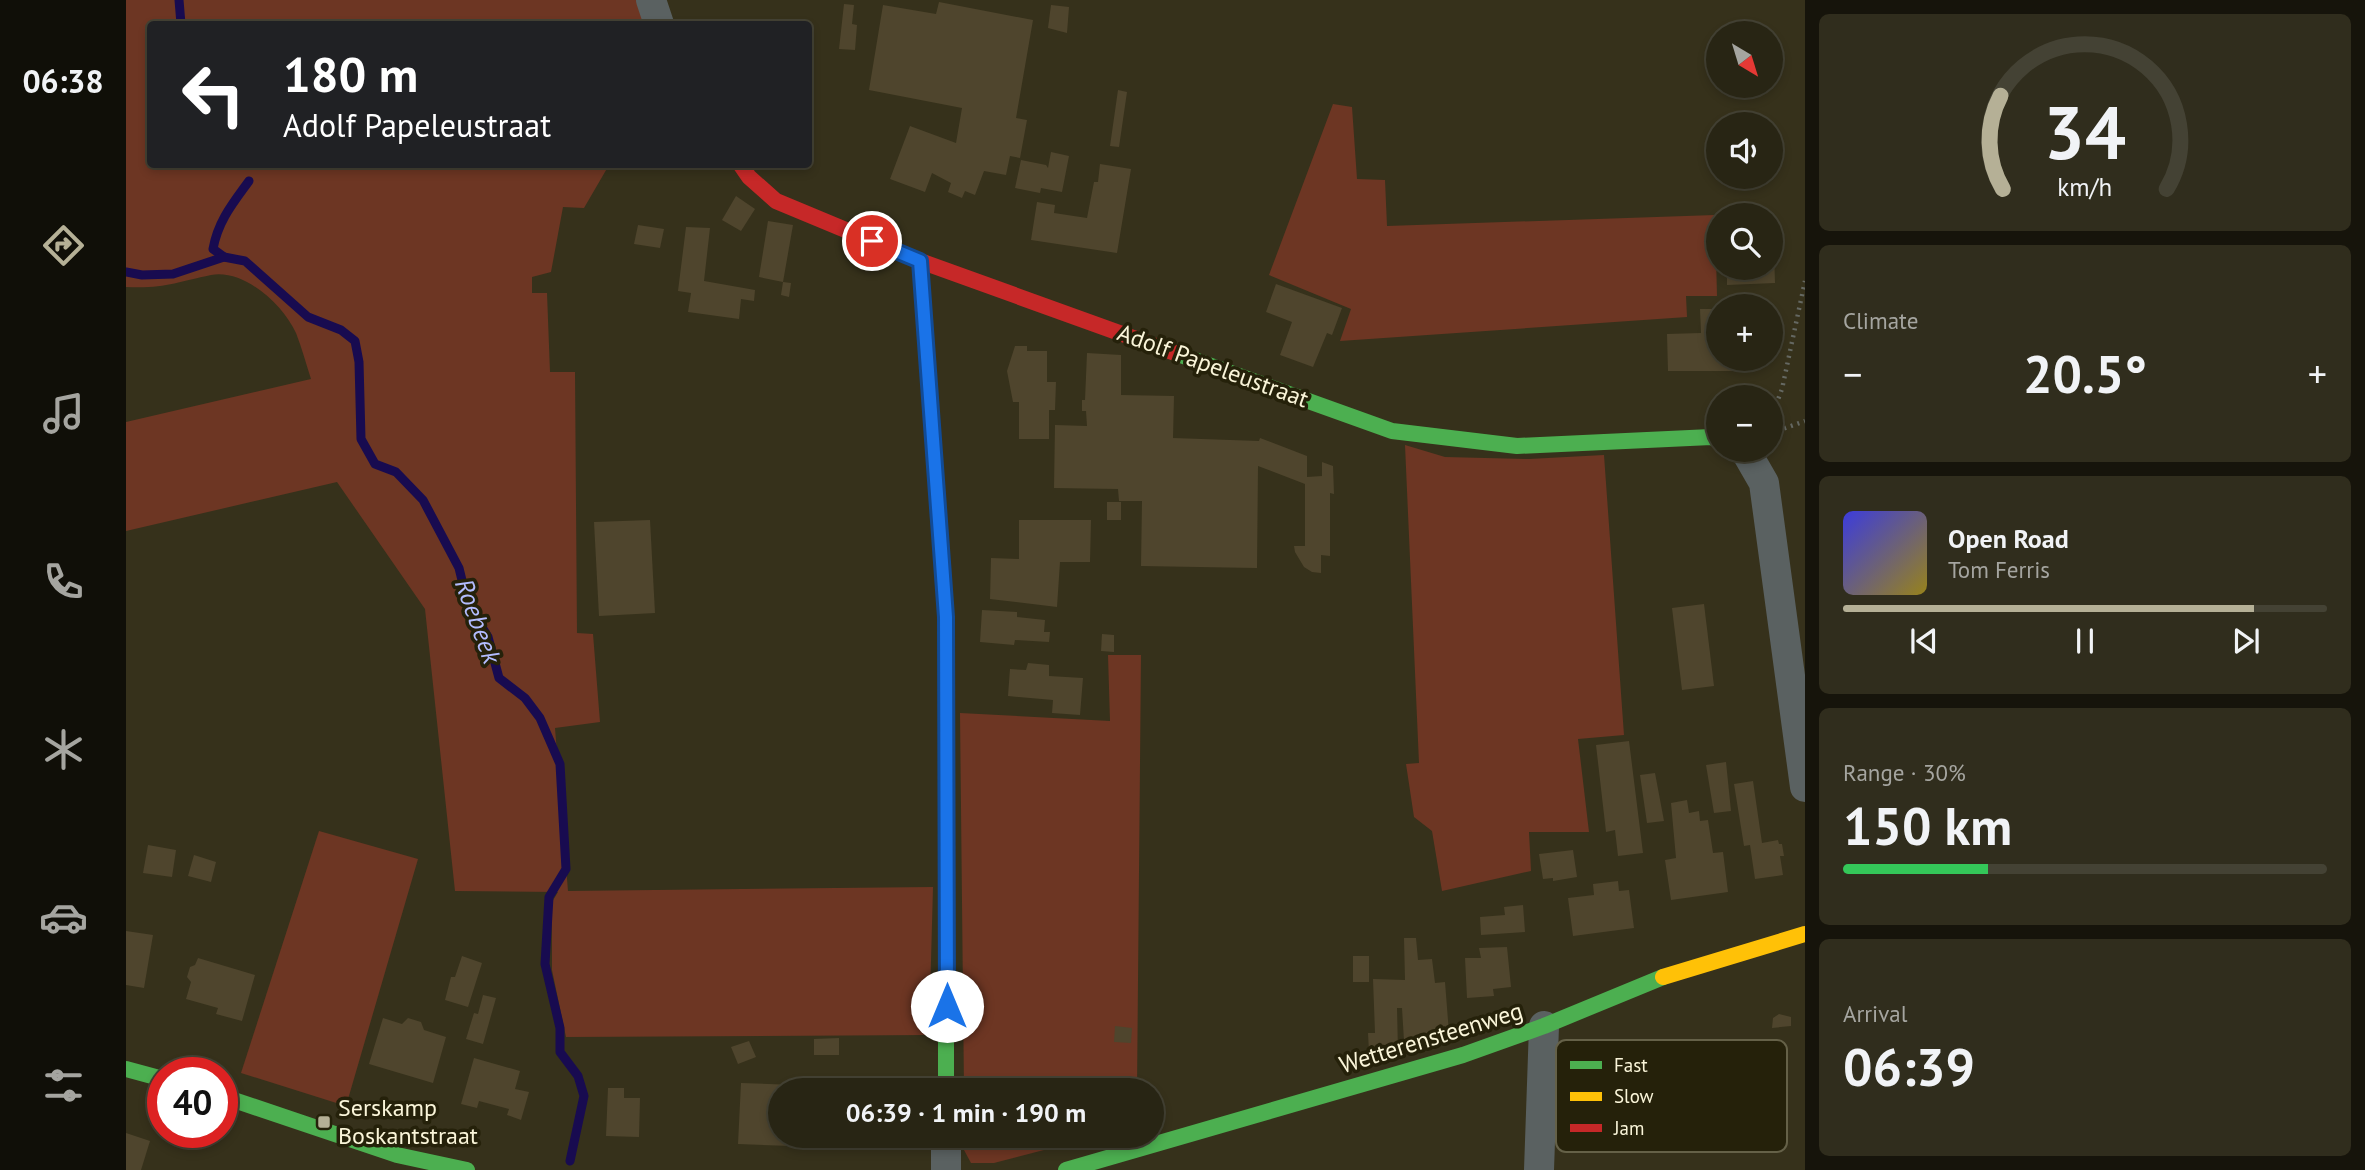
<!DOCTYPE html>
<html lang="en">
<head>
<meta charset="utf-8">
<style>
  :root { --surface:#282514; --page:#302d1d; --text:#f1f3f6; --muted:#a5a5a0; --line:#444234; --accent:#b5b096 }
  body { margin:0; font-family:"PT Sans",sans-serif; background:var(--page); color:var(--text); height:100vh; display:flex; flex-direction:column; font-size:26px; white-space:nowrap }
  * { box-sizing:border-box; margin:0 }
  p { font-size:23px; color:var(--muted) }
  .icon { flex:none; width:38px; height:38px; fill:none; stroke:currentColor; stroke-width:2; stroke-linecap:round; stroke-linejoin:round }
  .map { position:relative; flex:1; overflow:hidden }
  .panel { display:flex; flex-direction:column; gap:14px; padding:14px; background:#16140b; width:560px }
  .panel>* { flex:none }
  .hud { position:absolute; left:21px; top:21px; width:665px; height:147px; border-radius:7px; box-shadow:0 4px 10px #0003,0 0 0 2px var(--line); background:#202124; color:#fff; overflow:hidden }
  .needle { width:46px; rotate:142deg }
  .controls { position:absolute; left:1580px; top:21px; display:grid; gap:14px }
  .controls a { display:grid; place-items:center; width:77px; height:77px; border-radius:50%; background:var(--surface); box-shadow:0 4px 10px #0003,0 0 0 2px var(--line); font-size:35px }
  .speed { position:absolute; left:21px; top:1057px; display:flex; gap:14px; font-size:35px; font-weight:700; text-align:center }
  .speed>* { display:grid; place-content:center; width:91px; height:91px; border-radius:50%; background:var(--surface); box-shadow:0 4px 10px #0003,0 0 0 2px var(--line); line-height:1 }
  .speed .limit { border:10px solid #d22; background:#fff; color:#111 }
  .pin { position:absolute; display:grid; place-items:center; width:60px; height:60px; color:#fff; margin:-30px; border:4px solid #fff; border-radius:50%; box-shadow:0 2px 7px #0007 }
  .me { position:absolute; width:77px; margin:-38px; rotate:0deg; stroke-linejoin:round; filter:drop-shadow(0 0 5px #0008) }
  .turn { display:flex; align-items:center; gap:24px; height:147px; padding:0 21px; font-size:32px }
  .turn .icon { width:91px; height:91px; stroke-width:2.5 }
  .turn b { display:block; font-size:49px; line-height:60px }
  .big { font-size:52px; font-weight:600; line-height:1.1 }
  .panel .tile { flex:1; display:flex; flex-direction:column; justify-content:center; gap:10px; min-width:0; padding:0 24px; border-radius:10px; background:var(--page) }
  .panel .dial { align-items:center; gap:0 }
  .dial svg { height:182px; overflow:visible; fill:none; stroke:var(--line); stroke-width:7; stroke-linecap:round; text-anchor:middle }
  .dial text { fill:var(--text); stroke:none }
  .song { display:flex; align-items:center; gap:21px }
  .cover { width:84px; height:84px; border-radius:10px; background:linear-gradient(135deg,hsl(240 70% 55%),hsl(50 70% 35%)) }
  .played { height:7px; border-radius:4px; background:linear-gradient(90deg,var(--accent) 85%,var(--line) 85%) }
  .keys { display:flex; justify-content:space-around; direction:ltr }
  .heat { display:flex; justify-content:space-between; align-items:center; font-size:38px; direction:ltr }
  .charge { height:10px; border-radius:5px; background:linear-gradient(90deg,#34c759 30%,var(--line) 0) }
  .trip { position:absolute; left:642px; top:1078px; width:396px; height:70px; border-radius:35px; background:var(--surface); box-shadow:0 4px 10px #0003,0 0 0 2px var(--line); font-weight:600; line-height:70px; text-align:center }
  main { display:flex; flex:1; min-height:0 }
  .menu { display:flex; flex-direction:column; width:126px; justify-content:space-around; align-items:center; background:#100f08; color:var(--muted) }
  .menu .icon { width:49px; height:49px }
  .menu .active { color:var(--accent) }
  .menu b { font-size:32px; color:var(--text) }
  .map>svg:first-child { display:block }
  .green { fill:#6d3623 }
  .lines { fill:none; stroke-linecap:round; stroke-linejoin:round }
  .stream { stroke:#180b50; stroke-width:9 }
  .building { fill:#4f452d }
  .path { stroke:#656862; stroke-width:4.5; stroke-dasharray:2 5; stroke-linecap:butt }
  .street { stroke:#5a6161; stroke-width:30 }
  .fast { stroke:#4caf50; stroke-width:16 }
  .slow { stroke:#ffc107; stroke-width:16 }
  .jam { stroke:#c62828; stroke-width:16 }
  .route-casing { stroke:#114b97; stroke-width:18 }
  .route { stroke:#1a73e8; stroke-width:12 }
  .poi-dot { fill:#b5b096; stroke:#25210a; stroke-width:2.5 }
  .labels { text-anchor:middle; stroke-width:7; stroke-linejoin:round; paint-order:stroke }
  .street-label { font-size:24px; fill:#faf5d9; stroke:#25210a }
  .poi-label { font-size:24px; fill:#faf5d9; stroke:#25210a; text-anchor:start }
  .water-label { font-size:26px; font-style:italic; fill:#b3bcfe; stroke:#25210a }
  .key { fill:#25210a; stroke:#656148; stroke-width:2 }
  .key-label { font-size:19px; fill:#faf5d9 }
</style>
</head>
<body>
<main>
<nav class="menu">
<b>06:38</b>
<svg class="icon active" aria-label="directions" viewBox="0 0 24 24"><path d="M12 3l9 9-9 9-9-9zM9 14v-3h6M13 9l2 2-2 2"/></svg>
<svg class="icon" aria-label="music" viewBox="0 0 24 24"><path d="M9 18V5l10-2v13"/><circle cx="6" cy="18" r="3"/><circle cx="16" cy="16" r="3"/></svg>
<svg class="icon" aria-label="phone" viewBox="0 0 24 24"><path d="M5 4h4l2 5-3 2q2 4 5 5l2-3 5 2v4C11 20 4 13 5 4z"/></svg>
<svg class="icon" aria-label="climate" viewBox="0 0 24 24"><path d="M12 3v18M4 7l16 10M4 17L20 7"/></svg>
<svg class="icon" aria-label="car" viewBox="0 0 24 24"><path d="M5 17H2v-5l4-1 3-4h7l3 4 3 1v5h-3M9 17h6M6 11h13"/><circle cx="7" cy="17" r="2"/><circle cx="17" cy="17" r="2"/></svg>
<svg class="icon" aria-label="filters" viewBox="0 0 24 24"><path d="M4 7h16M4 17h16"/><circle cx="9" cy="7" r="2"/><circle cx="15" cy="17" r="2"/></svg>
</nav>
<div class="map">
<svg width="1679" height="1170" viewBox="0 0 1679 1170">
  <rect width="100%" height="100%" fill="#36311b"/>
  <g class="green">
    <path d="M0 0H512L520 24H24V164L483 165 458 208 437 207 425 272 406 277V293H421L424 372H449L451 633 467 634 474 722 429 728 442 891 807 887 803 1035 440 1037 426 970V902L432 892 329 891 299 609 211 482 0 531V422L185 379C180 364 176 348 170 333 157 305 119 269 85 275 51 282 38 289 0 287Z"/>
    <path d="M1207 104 1226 107 1231 179 1259 180 1261 226 1589 215 1591 296H1560L1561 317 1214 341 1225 309 1143 275Z"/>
    <path d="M1279 445 1319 457 1403 459 1478 455 1498 735 1452 739 1463 832H1403L1405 871 1316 891 1306 831 1288 817 1280 764 1293 763Z"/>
    <path d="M982 655H1015L1011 1090H838L834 713 984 721Z"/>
    <path d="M193 831 292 859 220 1106 115 1073Z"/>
    <path d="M838 1136H972L868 1163H845L838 1150Z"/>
  </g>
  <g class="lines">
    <g class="stream">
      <path d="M53 0 55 24"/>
      <path d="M98 257 87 249C92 221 107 203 123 181"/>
      <path d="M0 272 16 275 47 274 98 257 119 261 182 317 215 330 229 341 233 362 235 439 249 464 270 472 297 500 333 568 342 605 362 637 373 678 399 698 414 718 434 764 440 869 423 897 419 964 434 1028V1052L452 1076 458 1096 444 1161"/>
    </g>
  </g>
  <g class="building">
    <path d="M813 2 907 20 890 118 901 120 894 158 884 156 880 175 858 171 849 195 839 191 836 198 822 192 825 183 806 173 799 192 764 179 784 126 830 143 836 108 743 90 757 5 810 14Z"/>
    <path d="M718 4 728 5 726 24 731 25 729 50 713 49Z"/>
    <path d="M925 5 943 7 941 33 922 28Z"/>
    <path d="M992 90 1001 92 993 147 984 146Z"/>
    <path d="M925 152 943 156 936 192 915 188 914 193 889 188 895 160 920 165 922 168Z"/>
    <path d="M974 164 1005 169 991 253 905 240 911 202 929 205 928 213 961 218 968 182H972Z"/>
    <path d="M610 196 629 209 615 231 596 220Z"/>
    <path d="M1645 219H1647L1649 283 1601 285V268H1645Z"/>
    <path d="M642 221 667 225 657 282 633 277Z"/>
    <path d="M512 225 538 229 534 248 508 244Z"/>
    <path d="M560 227 584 228 578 281 629 290 628 301 615 299 613 319 562 312 565 293 552 291Z"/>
    <path d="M657 282 665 283 663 297 655 295Z"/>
    <path d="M1150 284 1216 308 1206 335 1201 333 1187 367 1154 355 1166 322 1140 312Z"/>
    <path d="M1574 309H1592V359H1611V371H1542L1541 334 1575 333Z"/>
    <path d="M889 346H901V351H921V382H930L929 410H923V439H893V402H887L881 371Z"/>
    <path d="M961 353 995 355V395L1048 396 1047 438 1133 441 1134 438 1181 456V477L1196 476V462L1207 466 1208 494 1204 493V556L1195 555V573L1186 572 1178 567 1169 552 1168 546H1179V484L1132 466 1131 568 1015 566 1016 501H993L992 489 928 488 929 425 961 426 960 411H956V400H959Z"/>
    <rect x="981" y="502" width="14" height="18"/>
    <path d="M524 520 529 613 473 616 468 522Z"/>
    <path d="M893 520H965L964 562H934L931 607 864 599 865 558 893 559Z"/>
    <path d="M1578 604 1588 686 1556 690 1546 608Z"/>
    <path d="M856 610 891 612V617L919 620 918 632H924L923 642 889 640 888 645 854 642Z"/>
    <path d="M976 634 988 635V652L975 651Z"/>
    <path d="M902 663 923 665V676L957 678 954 715 926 713 927 700 882 696 884 669 900 670Z"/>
    <path d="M1503 741 1517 853 1492 856 1489 830 1480 832 1470 745Z"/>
    <path d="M1600 762 1605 811 1588 813 1580 765Z"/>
    <path d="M1529 773 1538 821 1521 823 1514 775Z"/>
    <path d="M1627 781 1636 843 1652 840 1653 844H1656L1658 856H1654L1657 875 1629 879 1624 845 1618 846 1608 784Z"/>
    <path d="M1561 800 1563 813 1573 811 1574 821 1582 820 1587 853 1597 852 1602 892 1545 900 1539 860 1550 858 1545 803Z"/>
    <path d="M22 845 50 850 46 877 17 873Z"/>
    <path d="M1447 850 1451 877 1427 881V878L1417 879 1413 854Z"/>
    <path d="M68 855 90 862 85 882 62 876Z"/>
    <path d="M1492 881 1493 891 1503 890 1508 928 1447 936 1442 898 1468 895 1467 884Z"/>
    <path d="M1397 905 1399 932 1355 935 1354 917 1379 915 1378 907Z"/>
    <path d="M0 931 27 935 18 988 0 985Z"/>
    <path d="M1278 938H1290L1292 960 1306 959 1309 983 1319 982 1323 1033 1297 1035 1298 1040 1278 1041 1276 1008H1271L1272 1051 1243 1052 1242 1033H1249L1247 979 1279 980Z"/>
    <path d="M1381 947 1385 987 1367 989 1368 996 1341 998 1339 958H1355L1353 948Z"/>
    <path d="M336 956 356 963 342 1007 319 1000 325 977H329Z"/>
    <rect x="1227" y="956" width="16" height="26"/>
    <path d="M72 958 129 975 116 1021 90 1014 92 1008 60 999 65 982 61 977 64 967 69 965Z"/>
    <path d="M357 995 370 998 357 1044 340 1039 348 1013 352 1014Z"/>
    <path d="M1653 1014 1665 1017V1026L1646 1028 1647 1018Z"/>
    <path d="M257 1018 276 1024 282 1018 295 1022 298 1030 320 1037 307 1083 243 1064Z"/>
    <path d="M989 1026 1006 1028 1005 1043 988 1042Z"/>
    <path d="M713 1038V1055H688V1039Z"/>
    <path d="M623 1041 630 1057 612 1064 605 1047Z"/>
    <path d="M348 1058 394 1071 389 1089 403 1092 395 1120 381 1115 383 1109 353 1101 351 1108 335 1104Z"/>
    <path d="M615 1083 668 1085V1090H654V1136H666L665 1146 612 1144Z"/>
    <path d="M753 1084 782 1085 781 1090H753Z"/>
    <path d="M482 1088H498V1098H514L513 1137 480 1136Z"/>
    <path d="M0 1133 24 1141 15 1170H0Z"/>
    <path d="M706 1136H780V1142L730 1140 729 1149 706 1148Z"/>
  </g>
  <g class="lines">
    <g class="path">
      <path d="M1645 418 1656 389 1679 281"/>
      <path d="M1645 433 1679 421"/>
    </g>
    <g class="street">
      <path d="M525 0 533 24"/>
      <path d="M1619 450 1638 483 1679 787"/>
      <path d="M820 1170V1136"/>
      <path d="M1413 1170 1418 1026"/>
    </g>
    <g class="fast">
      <path d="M1049 353 1266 431 1391 446 1585 437 1592 440"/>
      <path d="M820 830V1090"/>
      <path d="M0 1069 37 1079"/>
      <path d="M96 1096 271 1155 341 1170"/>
      <path d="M940 1170 1337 1055 1418 1026 1537 977"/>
    </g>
    <g class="slow">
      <path d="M794 261 820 617V830"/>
      <path d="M1537 977 1679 934"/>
    </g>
    <path class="jam" d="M614 164 623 177 650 201 794 261 1049 353"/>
  </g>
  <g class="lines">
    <g class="route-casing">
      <path id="route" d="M746 241 794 261 820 617 821 1006"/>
    </g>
    <use href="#route" class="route"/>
  </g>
  <rect class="poi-dot" x="191" y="1115" width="14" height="14" rx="3.5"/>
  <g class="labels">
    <g class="street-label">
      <text transform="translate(1087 366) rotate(20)" y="8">Adolf Papeleustraat</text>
      <text transform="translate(1305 1038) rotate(-17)" y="8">Wetterensteenweg</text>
    </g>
    <g class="poi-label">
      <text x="212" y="1116">Serskamp<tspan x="212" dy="28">Boskantstraat</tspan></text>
    </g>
    <g class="water-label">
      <text transform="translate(352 621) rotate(70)" y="9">Roebeek</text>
    </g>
  </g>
  <rect x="1430" y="1040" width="231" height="112" rx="10" class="key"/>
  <rect x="1444" y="1061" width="32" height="8" fill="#4caf50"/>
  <rect x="1444" y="1092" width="32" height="9" fill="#ffc107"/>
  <rect x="1444" y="1124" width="32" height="8" fill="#c62828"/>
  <g class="key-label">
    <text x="1488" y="1072">Fast</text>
    <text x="1488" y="1103">Slow</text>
    <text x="1488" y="1135">Jam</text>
  </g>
</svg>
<div class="controls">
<a><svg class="needle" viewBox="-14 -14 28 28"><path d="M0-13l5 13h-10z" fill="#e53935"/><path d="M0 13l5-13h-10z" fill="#a5a5a0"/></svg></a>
<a><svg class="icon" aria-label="sound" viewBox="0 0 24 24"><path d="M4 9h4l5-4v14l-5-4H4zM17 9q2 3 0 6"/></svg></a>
<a><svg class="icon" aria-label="search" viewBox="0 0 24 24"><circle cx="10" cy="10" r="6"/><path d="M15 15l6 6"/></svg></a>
<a>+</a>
<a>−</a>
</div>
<div class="speed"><div class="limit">40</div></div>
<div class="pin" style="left:746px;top:241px;background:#d93025"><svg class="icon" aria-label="arrive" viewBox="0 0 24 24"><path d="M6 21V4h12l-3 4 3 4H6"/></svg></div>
<svg class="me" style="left:821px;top:1006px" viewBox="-20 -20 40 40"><circle r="19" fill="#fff"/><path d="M0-13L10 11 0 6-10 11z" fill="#1a73e8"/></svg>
<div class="trip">06:39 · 1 min · 190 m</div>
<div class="hud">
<div class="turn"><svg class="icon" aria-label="left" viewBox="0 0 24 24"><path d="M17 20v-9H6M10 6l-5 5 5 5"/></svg><div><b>180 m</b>Adolf Papeleustraat</div></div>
</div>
</div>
<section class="panel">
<div class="tile dial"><svg viewBox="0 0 100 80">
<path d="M14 69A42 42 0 1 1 86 69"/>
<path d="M14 69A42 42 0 0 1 13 28" stroke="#b5b096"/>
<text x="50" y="56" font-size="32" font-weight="700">34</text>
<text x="50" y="72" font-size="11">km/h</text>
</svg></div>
<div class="tile"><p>Climate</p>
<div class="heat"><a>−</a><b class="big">20.5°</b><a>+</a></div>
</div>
<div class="tile">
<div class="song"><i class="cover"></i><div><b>Open Road</b><p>Tom Ferris</p></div></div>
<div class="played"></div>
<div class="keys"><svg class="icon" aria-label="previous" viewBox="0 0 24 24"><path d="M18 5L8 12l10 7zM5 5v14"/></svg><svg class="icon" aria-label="pause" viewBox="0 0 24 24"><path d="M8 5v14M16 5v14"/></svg><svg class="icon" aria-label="next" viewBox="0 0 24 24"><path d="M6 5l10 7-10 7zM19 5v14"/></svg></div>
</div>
<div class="tile"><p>Range · 30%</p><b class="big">150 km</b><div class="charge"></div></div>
<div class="tile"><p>Arrival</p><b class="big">06:39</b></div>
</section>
</main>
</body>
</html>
